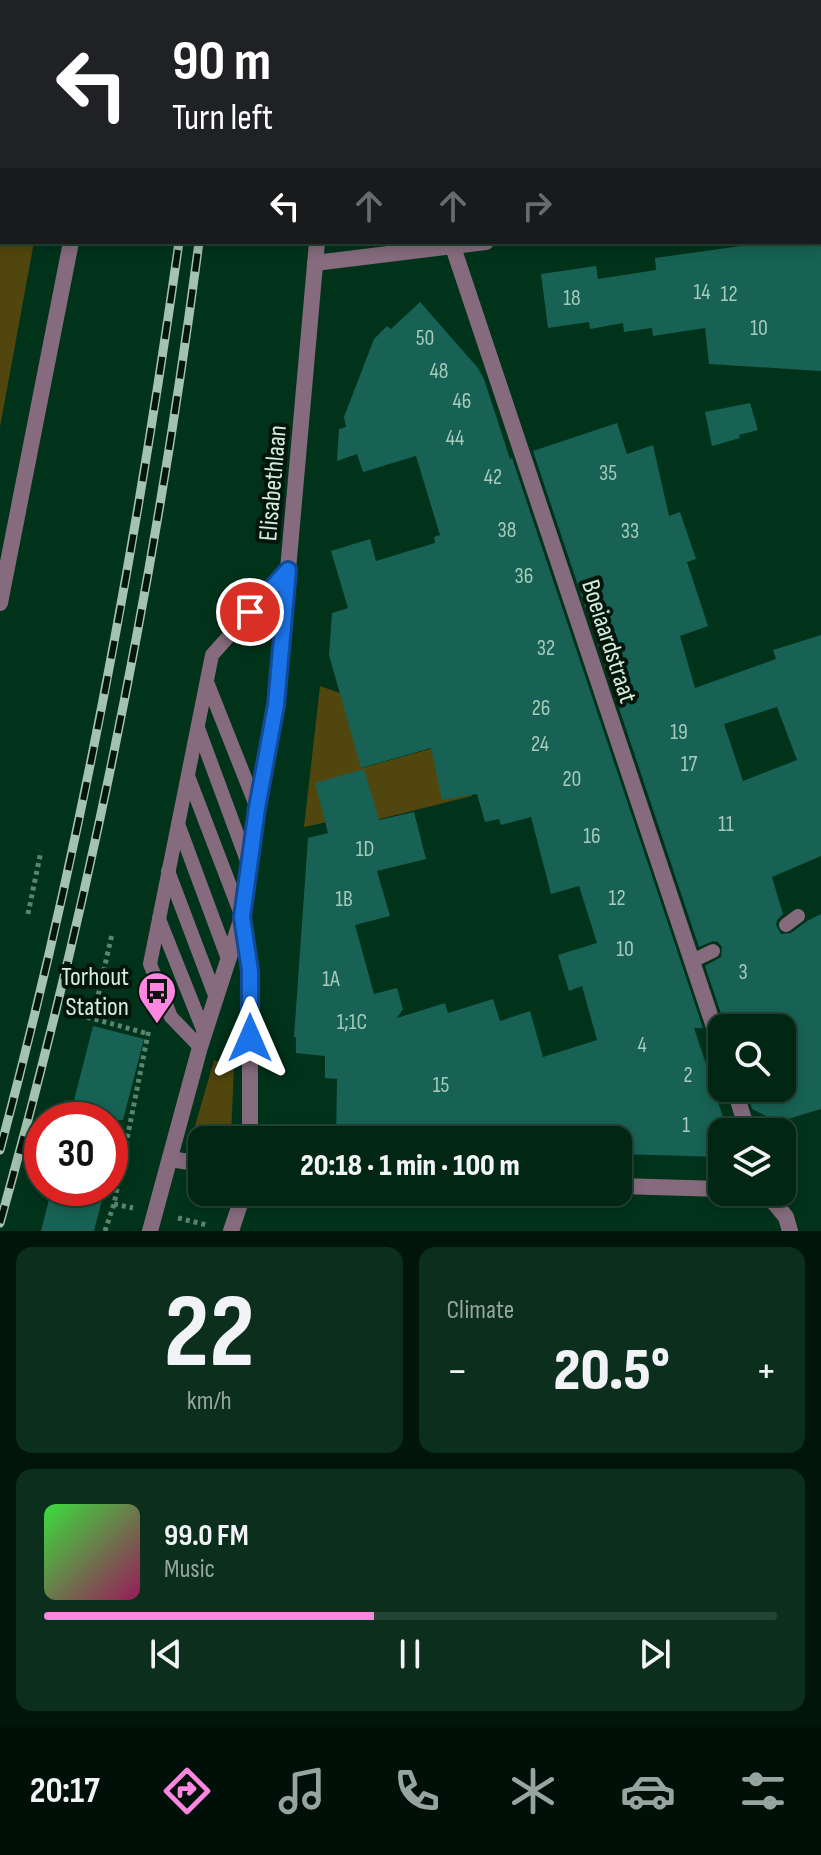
<!DOCTYPE html>
<html lang="en">
<head>
<meta charset="utf-8">
<style>
  :root { --surface:#012614; --page:#0b2e1d; --text:#f1f3f6; --muted:#96a5a0; --line:#234334; --accent:#fd86e1 }
  body { margin:0; font-family:"Sofia Sans Condensed",sans-serif; background:var(--page); color:var(--text); height:100vh; display:flex; flex-direction:column; font-size:30px; white-space:nowrap }
  * { box-sizing:border-box; margin:0 }
  p { font-size:26px; color:var(--muted) }
  .icon { flex:none; width:44px; height:44px; fill:none; stroke:currentColor; stroke-width:2; stroke-linecap:round; stroke-linejoin:round }
  .map { position:relative; height:1231px; overflow:hidden }
  .side { display:flex; flex-direction:column; gap:16px; padding:16px; background:#01150b; flex:1 }
  .side>* { flex:none }
  .banner { position:absolute; left:0px; top:0px; width:822px; height:244px; box-shadow:0 4px 12px #0003,0 0 0 2px var(--line); background:#202124; color:#fff; overflow:hidden }
  .controls { position:absolute; left:708px; top:1014px; display:grid; gap:16px }
  .controls a { display:grid; place-items:center; width:88px; height:88px; border-radius:16px; background:var(--surface); box-shadow:0 4px 12px #0003,0 0 0 2px var(--line); font-size:40px }
  .speed { position:absolute; left:24px; top:1102px; display:flex; gap:16px; font-size:40px; font-weight:700; text-align:center }
  .speed>* { display:grid; place-content:center; width:104px; height:104px; border-radius:50%; background:var(--surface); box-shadow:0 4px 12px #0003,0 0 0 2px var(--line); line-height:1 }
  .speed .limit { border:12px solid #d22; background:#fff; color:#111 }
  .pin { position:absolute; display:grid; place-items:center; width:68px; height:68px; color:#fff; margin:-34px; border:4px solid #fff; border-radius:50%; box-shadow:0 2px 8px #0007 }
  .me { position:absolute; width:88px; margin:-44px; rotate:0deg; stroke-linejoin:round; filter:drop-shadow(0 0 6px #0008) }
  .turn { display:flex; align-items:center; gap:28px; height:168px; padding:0 40px; font-size:36px }
  .turn .icon { width:104px; height:104px; stroke-width:2.5 }
  .turn b { display:block; font-size:56px; line-height:68px }
  .lanes { display:flex; align-items:center; height:76px; padding:0 40px; background:#0003; justify-content:center; gap:40px; direction:ltr }
  .lanes .off { opacity:.35 }
  .big { font-size:60px; font-weight:800; line-height:1.1 }
  .side .widget { flex:1; display:flex; flex-direction:column; justify-content:center; gap:12px; min-width:0; padding:0 28px; border-radius:16px; background:var(--page) }
  .side .dial { align-items:center; gap:0 }
  .dial b { font-size:104px; line-height:1 }
  .song { display:flex; align-items:center; gap:24px }
  .cover { width:96px; height:96px; border-radius:12px; background:linear-gradient(135deg,hsl(120 70% 55%),hsl(330 70% 35%)) }
  .played { height:8px; border-radius:4px; background:linear-gradient(90deg,var(--accent) 45%,var(--line) 45%) }
  .keys { display:flex; justify-content:space-around; direction:ltr }
  .heat { display:flex; justify-content:space-between; align-items:center; font-size:44px; direction:ltr }
  .side .tiles { flex:1; display:grid; gap:16px; grid-template-columns:1fr 1fr }
  .widget:last-child { grid-column:span 2 }
  .trip { position:absolute; left:188px; top:1126px; width:444px; height:80px; border-radius:16px; background:var(--surface); box-shadow:0 4px 12px #0003,0 0 0 2px var(--line); font-weight:800; line-height:80px; text-align:center }
  .dock { display:flex; height:128px; justify-content:space-around; align-items:center; background:#000f08; color:var(--muted) }
  .dock .icon { width:56px; height:56px }
  .dock .current { color:var(--accent) }
  .dock b { font-size:36px; color:var(--text) }
  .map>svg:first-child { display:block }
  .green { fill:#51460d }
  .building { fill:#176254; fill-rule:evenodd }
  .lines { fill:none; stroke-linecap:round; stroke-linejoin:round }
  .path { stroke:#5c836e; stroke-width:5; stroke-dasharray:4 4; stroke-linecap:butt }
  .lane { stroke:#856b7d; stroke-width:14 }
  .street { stroke:#856b7d; stroke-width:16 }
  .rail-casing { stroke:#a4c2b0; stroke-width:9 }
  .rail { stroke:#04160c; stroke-width:6; stroke-dasharray:18; stroke-linecap:butt }
  .route-casing { stroke:#114b97; stroke-width:20 }
  .route { stroke:#1a73e8; stroke-width:14 }
  .labels { text-anchor:middle; stroke-width:8; stroke-linejoin:round; paint-order:stroke }
  .number-label { font-size:22px; fill:#a6cabb }
  .street-label { font-size:26px; fill:#d5eddd; stroke:#04160c }
  .poi-label { font-size:26px; fill:#d5eddd; stroke:#04160c; text-anchor:end }
</style>
</head>
<body>
<div class="map">
<svg width="821" height="1231" viewBox="0 0 821 1231">
  <rect width="100%" height="100%" fill="#01331b"/>
  <g class="green">
    <path d="M0 0H79L78 2H2V242H34L0 427Z"/>
    <path d="M320 686 340 693 362 768 462 740 464 768 472 796 372 821 369 813 304 827Z"/>
    <path d="M214 1060 234 1066 231 1136 193 1133Z"/>
  </g>
  <g class="building">
    <path d="M769 242H821V371L709 364 705 328 653 336 652 328 624 332 623 323 590 329 589 322 548 328 541 274 596 266 598 279 656 270 655 258Z"/>
    <path d="M420 302 478 368 484 379 510 459 512 458 703 1028H694L714 1088H723L725 1095 714 1090 728 1132H722V1157L618 1154V1140H336L337 1079 325 1078V1056L296 1053V1037H294L308 838 328 833 315 783 364 769 379 820 414 812 426 859 377 871 390 916 355 925 374 994 397 988 403 1009 397 1018 445 1003 448 1013 493 999 500 1021 530 1011 543 1057 597 1040 582 986 569 991 558 955 597 943 579 886 551 894 531 817 501 825 499 819 485 822 477 794 442 800 431 748 361 768 329 655 332 613 348 608 331 551 370 539 376 561 435 543 434 537 440 535 416 456 363 472 357 454 337 461 339 429 346 427 344 417 374 339 387 326 391 329Z"/>
    <path d="M750 403 758 430 739 435 740 438 712 446 705 412Z"/>
    <path d="M617 423 627 454 653 445 669 516 680 512 696 559 687 562 708 626 680 636 695 688 776 659 773 650 821 635V856L772 877 783 914 777 920 776 925 781 934 791 933 807 921 821 914V1109L778 1122 752 1109 746 1088H782V1028H726L705 966 721 957 722 947 718 942 713 941 699 947 533 451ZM777 707 797 760 743 781 724 724Z"/>
    <path d="M93 1026 144 1039 123 1120H69Z"/>
    <path d="M52 1188H105L94 1231H41Z"/>
  </g>
  <g class="lines">
    <g class="path">
      <path d="M28 914 41 851"/>
      <path d="M87 1017 149 1034"/>
      <path d="M93 1018 112 934"/>
      <path d="M114 1204 133 1208"/>
      <path d="M178 1218 207 1225"/>
      <path d="M105 1231 114 1204 149 1029"/>
    </g>
    <g class="lane">
      <path d="M207 682 257 808"/>
      <path d="M198 728 249 866"/>
      <path d="M188 776 242 917"/>
      <path d="M178 824 228 959"/>
      <path d="M168 871 216 998"/>
      <path d="M159 919 204 1032"/>
      <path d="M786 925 798 916"/>
      <path d="M692 961 713 951"/>
      <path d="M200 1047 171 1017 150 964 212 655 288 570"/>
    </g>
    <g class="street">
      <path d="M106 0V2"/>
      <path d="M331 2V0"/>
      <path d="M820 192H821"/>
      <path d="M453 247 722 1051"/>
      <path d="M315 263 486 242"/>
      <path d="M0 603 71 242"/>
      <path d="M242 923 250 971V1140"/>
      <path d="M734 1088 748 1132"/>
      <path d="M170 1159 202 1164"/>
      <path d="M618 1186 722 1189"/>
      <path d="M765 1192 786 1217 790 1231"/>
      <path d="M150 1231 200 1047 242 917 257 808 276 705 317 242"/>
      <path d="M231 1231 244 1192"/>
    </g>
    <g class="rail-casing">
      <g id="rail">
        <path d="M207 2V0"/>
        <path d="M227 2V0"/>
        <path d="M0 1150C80 852 136 548 179 242"/>
        <path d="M0 1223C90 902 156 573 199 242"/>
      </g>
    </g>
    <use href="#rail" class="rail"/>
  </g>
  <g class="lines">
    <g class="route-casing">
      <path id="route" d="M250 612 288 570 276 705 257 808 242 917 250 971V1038"/>
    </g>
    <use href="#route" class="route"/>
  </g>
  <defs>
    <g id="bus-pin" transform="scale(2)"><path d="M0 17L-7.5 6A9.5 9.5 0 1 1 7.5 6Z" fill="#fd86e1" stroke="#04160c"/><path d="M-5-6H5V4H4V6H2V4H-2V6H-4V4H-5ZM-3.5-4V0h7V-4ZM-3.5 1.2v1.5H-2V1.2ZM2 1.2v1.5H3.5V1.2Z" fill="#111"/></g>
  </defs>
  <g fill-rule="evenodd">
    <use href="#bus-pin" x="157" y="991"/>
  </g>
  <g class="labels">
    <g class="number-label">
      <text x="702" y="299">14</text>
      <text x="729" y="301">12</text>
      <text x="572" y="305">18</text>
      <text x="759" y="335">10</text>
      <text x="425" y="345">50</text>
      <text x="439" y="378">48</text>
      <text x="462" y="408">46</text>
      <text x="455" y="445">44</text>
      <text x="608" y="480">35</text>
      <text x="493" y="484">42</text>
      <text x="507" y="537">38</text>
      <text x="630" y="538">33</text>
      <text x="524" y="583">36</text>
      <text x="546" y="655">32</text>
      <text x="541" y="715">26</text>
      <text x="679" y="739">19</text>
      <text x="540" y="751">24</text>
      <text x="689" y="771">17</text>
      <text x="572" y="786">20</text>
      <text x="726" y="831">11</text>
      <text x="592" y="843">16</text>
      <text x="365" y="856">1D</text>
      <text x="617" y="905">12</text>
      <text x="344" y="906">1B</text>
      <text x="625" y="956">10</text>
      <text x="743" y="979">3</text>
      <text x="331" y="986">1A</text>
      <text x="352" y="1029">1;1C</text>
      <text x="642" y="1052">4</text>
      <text x="688" y="1082">2</text>
      <text x="441" y="1092">15</text>
      <text x="686" y="1132">1</text>
    </g>
    <g class="street-label">
      <text transform="translate(272 483) rotate(-85)" y="9">Elisabethlaan</text>
      <text transform="translate(610 641) rotate(72)" y="9">Boeiaardstraat</text>
    </g>
    <g class="poi-label">
      <text x="129" y="985">Torhout<tspan x="129" dy="30">Station</tspan></text>
    </g>
  </g>
</svg>
<div class="controls">
<a><svg class="icon" aria-label="search" viewBox="0 0 24 24"><circle cx="10" cy="10" r="6"/><path d="M15 15l6 6"/></svg></a>
<a><svg class="icon" aria-label="layers" viewBox="0 0 24 24"><path d="M12 4l9 5-9 5-9-5zM3 14l9 5 9-5"/></svg></a>
</div>
<div class="speed"><div class="limit">30</div></div>
<div class="pin" style="left:250px;top:612px;background:#d93025"><svg class="icon" aria-label="arrive" viewBox="0 0 24 24"><path d="M6 21V4h12l-3 4 3 4H6"/></svg></div>
<svg class="me" style="left:250px;top:1038px" viewBox="-20 -20 40 40"><path d="M0-17L14 15 0 8-14 15z" fill="#1a73e8" stroke="#fff" stroke-width="4"/></svg>
<div class="trip">20:18 · 1 min · 100 m</div>
<div class="banner">
<div class="turn"><svg class="icon" aria-label="left" viewBox="0 0 24 24"><path d="M17 20v-9H6M10 6l-5 5 5 5"/></svg><div><b>90 m</b>Turn left</div></div>
<div class="lanes"><svg class="icon" aria-label="left" viewBox="0 0 24 24"><path d="M17 20v-9H6M10 6l-5 5 5 5"/></svg><svg class="icon off" aria-label="ahead" viewBox="0 0 24 24"><path d="M12 20V5M6 11l6-6 6 6"/></svg><svg class="icon off" aria-label="ahead" viewBox="0 0 24 24"><path d="M12 20V5M6 11l6-6 6 6"/></svg><svg class="icon off" aria-label="right" viewBox="0 0 24 24"><path d="M7 20v-9h11M14 6l5 5-5 5"/></svg></div>
</div>
</div>
<section class="side">
<div class="tiles">
<div class="widget dial"><b>22</b><p>km/h</p></div>
<div class="widget"><p>Climate</p>
<div class="heat"><a>−</a><b class="big">20.5°</b><a>+</a></div>
</div>
<div class="widget">
<div class="song"><i class="cover"></i><div><b>99.0 FM</b><p>Music</p></div></div>
<div class="played"></div>
<div class="keys"><svg class="icon" aria-label="previous" viewBox="0 0 24 24"><path d="M18 5L8 12l10 7zM5 5v14"/></svg><svg class="icon" aria-label="pause" viewBox="0 0 24 24"><path d="M8 5v14M16 5v14"/></svg><svg class="icon" aria-label="next" viewBox="0 0 24 24"><path d="M6 5l10 7-10 7zM19 5v14"/></svg></div>
</div>
</div>
</section>
<nav class="dock">
<b>20:17</b>
<svg class="icon current" aria-label="directions" viewBox="0 0 24 24"><path d="M12 3l9 9-9 9-9-9zM9 14v-3h6M13 9l2 2-2 2"/></svg>
<svg class="icon" aria-label="music" viewBox="0 0 24 24"><path d="M9 18V5l10-2v13"/><circle cx="6" cy="18" r="3"/><circle cx="16" cy="16" r="3"/></svg>
<svg class="icon" aria-label="phone" viewBox="0 0 24 24"><path d="M5 4h4l2 5-3 2q2 4 5 5l2-3 5 2v4C11 20 4 13 5 4z"/></svg>
<svg class="icon" aria-label="climate" viewBox="0 0 24 24"><path d="M12 3v18M4 7l16 10M4 17L20 7"/></svg>
<svg class="icon" aria-label="car" viewBox="0 0 24 24"><path d="M5 17H2v-5l4-1 3-4h7l3 4 3 1v5h-3M9 17h6M6 11h13"/><circle cx="7" cy="17" r="2"/><circle cx="17" cy="17" r="2"/></svg>
<svg class="icon" aria-label="filters" viewBox="0 0 24 24"><path d="M4 7h16M4 17h16"/><circle cx="9" cy="7" r="2"/><circle cx="15" cy="17" r="2"/></svg>
</nav>
</body>
</html>
